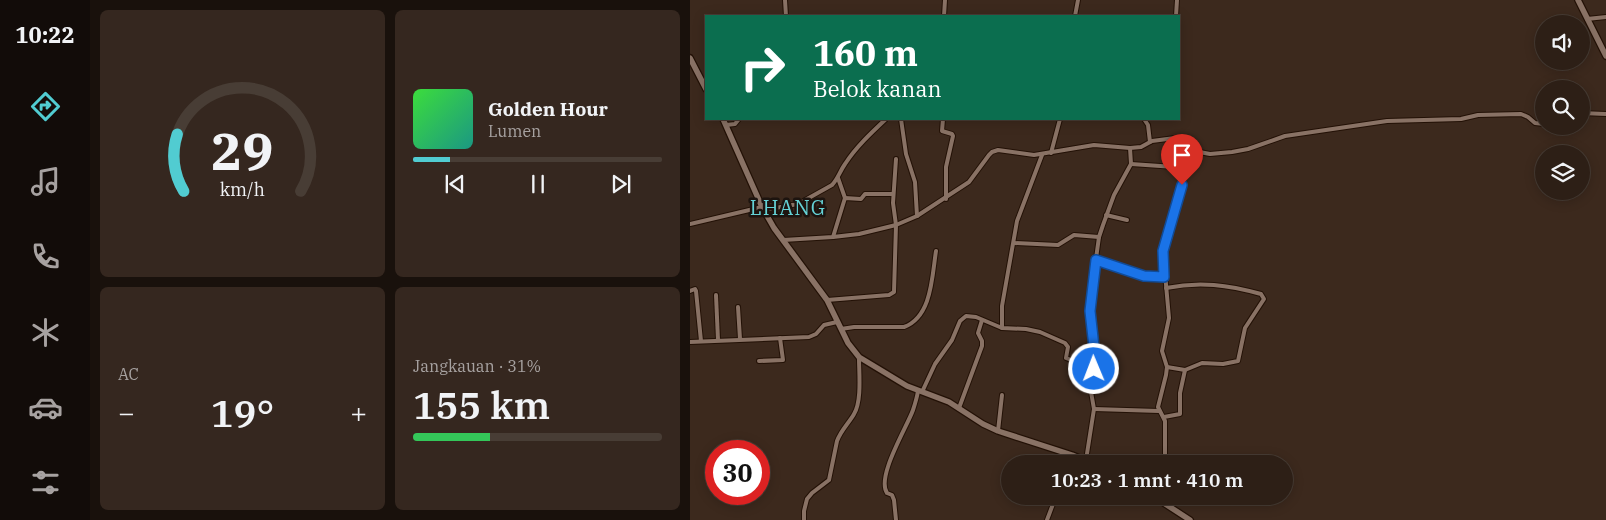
<!DOCTYPE html>
<html lang="id">
<head>
<meta charset="utf-8">
<style>
  :root { --surface:#2d1f16; --page:#35271f; --text:#f1f3f6; --muted:#a7a2a1; --line:#483d35; --accent:#51ccd1 }
  body { margin:0; font-family:"IBM Plex Serif",serif; background:var(--page); color:var(--text); height:100vh; display:flex; flex-direction:column; font-size:19px; white-space:nowrap }
  * { box-sizing:border-box; margin:0 }
  p { font-size:16px; color:var(--muted) }
  .icon { flex:none; width:28px; height:28px; fill:none; stroke:currentColor; stroke-width:2; stroke-linecap:round; stroke-linejoin:round }
  .map { position:relative; flex:1; overflow:hidden }
  .sheet { display:flex; flex-direction:column; gap:10px; padding:10px; background:#19110c; width:600px }
  .sheet>* { flex:none }
  .guide { position:absolute; left:15px; top:15px; width:475px; height:105px; border-radius:0px; box-shadow:0 2px 12px #0003,0 0 0 1px var(--line); background:#0b6e4f; color:#fff; overflow:hidden }
  .buttons { position:absolute; left:845px; top:15px; display:grid; gap:10px }
  .buttons a { display:grid; place-items:center; width:55px; height:55px; border-radius:50%; background:var(--surface); box-shadow:0 2px 12px #0003,0 0 0 1px var(--line); font-size:25px }
  .speed { position:absolute; left:15px; top:440px; display:flex; gap:10px; font-size:25px; font-weight:700; text-align:center }
  .speed>* { display:grid; place-content:center; width:65px; height:65px; border-radius:50%; background:var(--surface); box-shadow:0 2px 12px #0003,0 0 0 1px var(--line); line-height:1 }
  .speed .limit { border:8px solid #d22; background:#fff; color:#111 }
  .pin { position:absolute; display:grid; place-items:center; width:42px; height:42px; color:#fff; margin:-51px -21px; border-radius:50% 50% 50% 0; rotate:-45deg; box-shadow:0 0 5px #0007 }
  .pin .icon { rotate:45deg }
  .me { position:absolute; width:55px; margin:-28px; rotate:359deg; stroke-linejoin:round; filter:drop-shadow(0 0 4px #0008) }
  .turn { display:flex; align-items:center; gap:18px; height:105px; padding:0 25px; font-size:22px }
  .turn .icon { width:65px; height:65px; stroke-width:2.5 }
  .turn b { display:block; font-size:35px; line-height:42px }
  .big { font-size:38px; font-weight:600; line-height:1.1 }
  .sheet .tile { flex:1; display:flex; flex-direction:column; justify-content:center; gap:8px; min-width:0; padding:0 18px; border-radius:8px; background:var(--page) }
  .sheet .dial { align-items:center; gap:0 }
  .dial svg { height:130px; overflow:visible; fill:none; stroke:var(--line); stroke-width:7; stroke-linecap:round; text-anchor:middle }
  .dial text { fill:var(--text); stroke:none }
  .song { display:flex; align-items:center; gap:15px }
  .cover { width:60px; height:60px; border-radius:8px; background:linear-gradient(135deg,hsl(120 70% 55%),hsl(170 70% 35%)) }
  .played { height:5px; border-radius:2px; background:linear-gradient(90deg,var(--accent) 15%,var(--line) 15%) }
  .keys { display:flex; justify-content:space-around; direction:ltr }
  .heat { display:flex; justify-content:space-between; align-items:center; font-size:28px; direction:ltr }
  .charge { height:8px; border-radius:4px; background:linear-gradient(90deg,#34c759 31%,var(--line) 0) }
  .sheet .tiles { flex:1; display:grid; gap:10px; grid-template-columns:repeat(2,1fr) }
  .trip { position:absolute; left:311px; top:455px; width:292px; height:50px; border-radius:25px; background:var(--surface); box-shadow:0 2px 12px #0003,0 0 0 1px var(--line); font-weight:600; line-height:50px; text-align:center }
  main { display:flex; flex:1; min-height:0 }
  .dock { display:flex; flex-direction:column; width:90px; justify-content:space-around; align-items:center; background:#120c09; color:var(--muted) }
  .dock .icon { width:35px; height:35px }
  .dock .current { color:var(--accent) }
  .dock b { font-size:22px; color:var(--text) }
  .map>svg:first-child { display:block }
  .lines { fill:none; stroke-linecap:round; stroke-linejoin:round }
  .street-casing { stroke:#231106; stroke-width:6 }
  .secondary-casing { stroke:#231106; stroke-width:8 }
  .street { stroke:#897265; stroke-width:4 }
  .secondary { stroke:#897265; stroke-width:5.5 }
  .route-casing { stroke:#114b97; stroke-width:12 }
  .route { stroke:#1a73e8; stroke-width:9 }
  .labels { text-anchor:middle; stroke-width:5; stroke-linejoin:round; paint-order:stroke }
  .quarter-label { font-size:20px; letter-spacing:1px; fill:#65d2d6; stroke:#1d140f }
</style>
</head>
<body>
<main>
<nav class="dock">
<b>10:22</b>
<svg class="icon current" aria-label="directions" viewBox="0 0 24 24"><path d="M12 3l9 9-9 9-9-9zM9 14v-3h6M13 9l2 2-2 2"/></svg>
<svg class="icon" aria-label="music" viewBox="0 0 24 24"><path d="M9 18V5l10-2v13"/><circle cx="6" cy="18" r="3"/><circle cx="16" cy="16" r="3"/></svg>
<svg class="icon" aria-label="phone" viewBox="0 0 24 24"><path d="M5 4h4l2 5-3 2q2 4 5 5l2-3 5 2v4C11 20 4 13 5 4z"/></svg>
<svg class="icon" aria-label="climate" viewBox="0 0 24 24"><path d="M12 3v18M4 7l16 10M4 17L20 7"/></svg>
<svg class="icon" aria-label="car" viewBox="0 0 24 24"><path d="M5 17H2v-5l4-1 3-4h7l3 4 3 1v5h-3M9 17h6M6 11h13"/><circle cx="7" cy="17" r="2"/><circle cx="17" cy="17" r="2"/></svg>
<svg class="icon" aria-label="filters" viewBox="0 0 24 24"><path d="M4 7h16M4 17h16"/><circle cx="9" cy="7" r="2"/><circle cx="15" cy="17" r="2"/></svg>
</nav>
<section class="sheet">
<div class="tiles">
<div class="tile dial"><svg viewBox="0 0 100 80">
<path d="M14 69A42 42 0 1 1 86 69"/>
<path d="M14 69A42 42 0 0 1 10 34" stroke="#51ccd1"/>
<text x="50" y="56" font-size="32" font-weight="700">29</text>
<text x="50" y="72" font-size="11">km/h</text>
</svg></div>
<div class="tile">
<div class="song"><i class="cover"></i><div><b>Golden Hour</b><p>Lumen</p></div></div>
<div class="played"></div>
<div class="keys"><svg class="icon" aria-label="previous" viewBox="0 0 24 24"><path d="M18 5L8 12l10 7zM5 5v14"/></svg><svg class="icon" aria-label="pause" viewBox="0 0 24 24"><path d="M8 5v14M16 5v14"/></svg><svg class="icon" aria-label="next" viewBox="0 0 24 24"><path d="M6 5l10 7-10 7zM19 5v14"/></svg></div>
</div>
<div class="tile"><p>AC</p>
<div class="heat"><a>−</a><b class="big">19°</b><a>+</a></div>
</div>
<div class="tile"><p>Jangkauan · 31%</p><b class="big">155 km</b><div class="charge"></div></div>
</div>
</section>
<div class="map">
<svg width="916" height="520" viewBox="0 0 916 520">
  <rect width="100%" height="100%" fill="#3c291d"/>
  <g class="lines">
    <g class="street-casing">
      <g id="street">
        <path d="M95 0 96 16"/>
        <path d="M254 16 255 0"/>
        <path d="M385 16 388 0"/>
        <path d="M486 16 487 0"/>
        <path d="M897 19 916 17"/>
        <path d="M891 113 916 114"/>
        <path d="M211 119 216 154 225 182 227 216"/>
        <path d="M253 119 252 131 262 134 263 136 256 167V199"/>
        <path d="M454 119 458 125 460 142"/>
        <path d="M36 125 45 124 49 119"/>
        <path d="M361 153 370 119"/>
        <path d="M441 164 485 167 487 165 488 148"/>
        <path d="M148 178 155 198"/>
        <path d="M74 210 108 204 142 185C148 179 150 171 155 164 166 147 181 133 196 119"/>
        <path d="M416 215 437 220"/>
        <path d="M0 224 72 207"/>
        <path d="M143 237 155 198 171 199 175 194H203"/>
        <path d="M93 240 143 237 169 234 206 225 227 216 279 182 299 155 302 152 308 150 344 155 404 145 440 148 451 147 462 141 485 138 487 140 488 148 520 154 542 152 558 149 595 136 697 121 771 119 788 115 831 114 838 117 845 123 854 124"/>
        <path d="M324 243 368 245 384 235 409 237"/>
        <path d="M406 260 460 277H474"/>
        <path d="M476 288C510 281 538 285 571 294L574 299 555 328 548 361 533 364 512 363 495 370 477 367"/>
        <path d="M0 291 5 289 6 291 11 341"/>
        <path d="M26 295 28 340"/>
        <path d="M137 300 199 295 204 292 206 225 203 203 206 159"/>
        <path d="M48 307 50 339"/>
        <path d="M312 328V306L327 221 352 155"/>
        <path d="M151 329 164 327H214C242 317 242 276 246 251"/>
        <path d="M0 342 119 337 126 334 134 325 147 322"/>
        <path d="M69 361 93 360 90 338"/>
        <path d="M232 392 245 364 262 340 270 321 276 316 286 317 312 328 336 329 350 332 375 343 378 347 376 358 404 369"/>
        <path d="M269 408 292 346V341L288 333 292 320"/>
        <path d="M404 409 469 411"/>
        <path d="M474 417 490 414V393L495 370"/>
        <path d="M308 431 312 395"/>
        <path d="M396 460 404 409 400 386 404 369 405 356 401 311 403 280 409 237 413 225 424 195 441 164 440 148"/>
        <path d="M379 464 382 455"/>
        <path d="M475 464V421L468 407 476 375 477 367 472 351 479 318 473 251 492 185C493 176 493 172 486 166"/>
        <path d="M114 520V511L117 499 122 493 139 480 147 441C151 430 159 423 164 414 172 401 169 373 169 358"/>
        <path d="M206 520 204 500 202 495 197 493C186 477 217 427 223 410 225 404 227 397 228 391"/>
        <path d="M357 520 366 496"/>
      </g>
    </g>
    <g class="secondary-casing">
      <g id="secondary">
        <path d="M888 0 916 56"/>
        <path d="M0 58 16 89"/>
        <path d="M33 119 72 207 84 228 137 300 158 343 169 357 217 386 259 402 293 424 308 431 382 455 404 464"/>
        <path d="M463 496 500 520"/>
      </g>
    </g>
    <use href="#street" class="street"/>
    <use href="#secondary" class="secondary"/>
  </g>
  <g class="lines">
    <g class="route-casing">
      <path id="route" d="M404 369 405 356 400 311 406 260 454 276 474 277 473 251 492 185"/>
    </g>
    <use href="#route" class="route"/>
  </g>
  <g class="labels">
    <g class="quarter-label">
      <text x="98" y="215">LHANG</text>
    </g>
  </g>
</svg>
<div class="buttons">
<a><svg class="icon" aria-label="sound" viewBox="0 0 24 24"><path d="M4 9h4l5-4v14l-5-4H4zM17 9q2 3 0 6"/></svg></a>
<a><svg class="icon" aria-label="search" viewBox="0 0 24 24"><circle cx="10" cy="10" r="6"/><path d="M15 15l6 6"/></svg></a>
<a><svg class="icon" aria-label="layers" viewBox="0 0 24 24"><path d="M12 4l9 5-9 5-9-5zM3 14l9 5 9-5"/></svg></a>
</div>
<div class="speed"><div class="limit">30</div></div>
<div class="pin" style="left:492px;top:185px;background:#d93025"><svg class="icon" aria-label="arrive" viewBox="0 0 24 24"><path d="M6 21V4h12l-3 4 3 4H6"/></svg></div>
<svg class="me" style="left:404px;top:369px" viewBox="-20 -20 40 40"><circle r="17" fill="#1a73e8" stroke="#fff" stroke-width="3"/><path d="M0-11L8 9 0 5-8 9z" fill="#fff"/></svg>
<div class="trip">10:23 · 1 mnt · 410 m</div>
<div class="guide">
<div class="turn"><svg class="icon" aria-label="right" viewBox="0 0 24 24"><path d="M7 20v-9h11M14 6l5 5-5 5"/></svg><div><b>160 m</b>Belok kanan</div></div>
</div>
</div>
</main>
</body>
</html>
